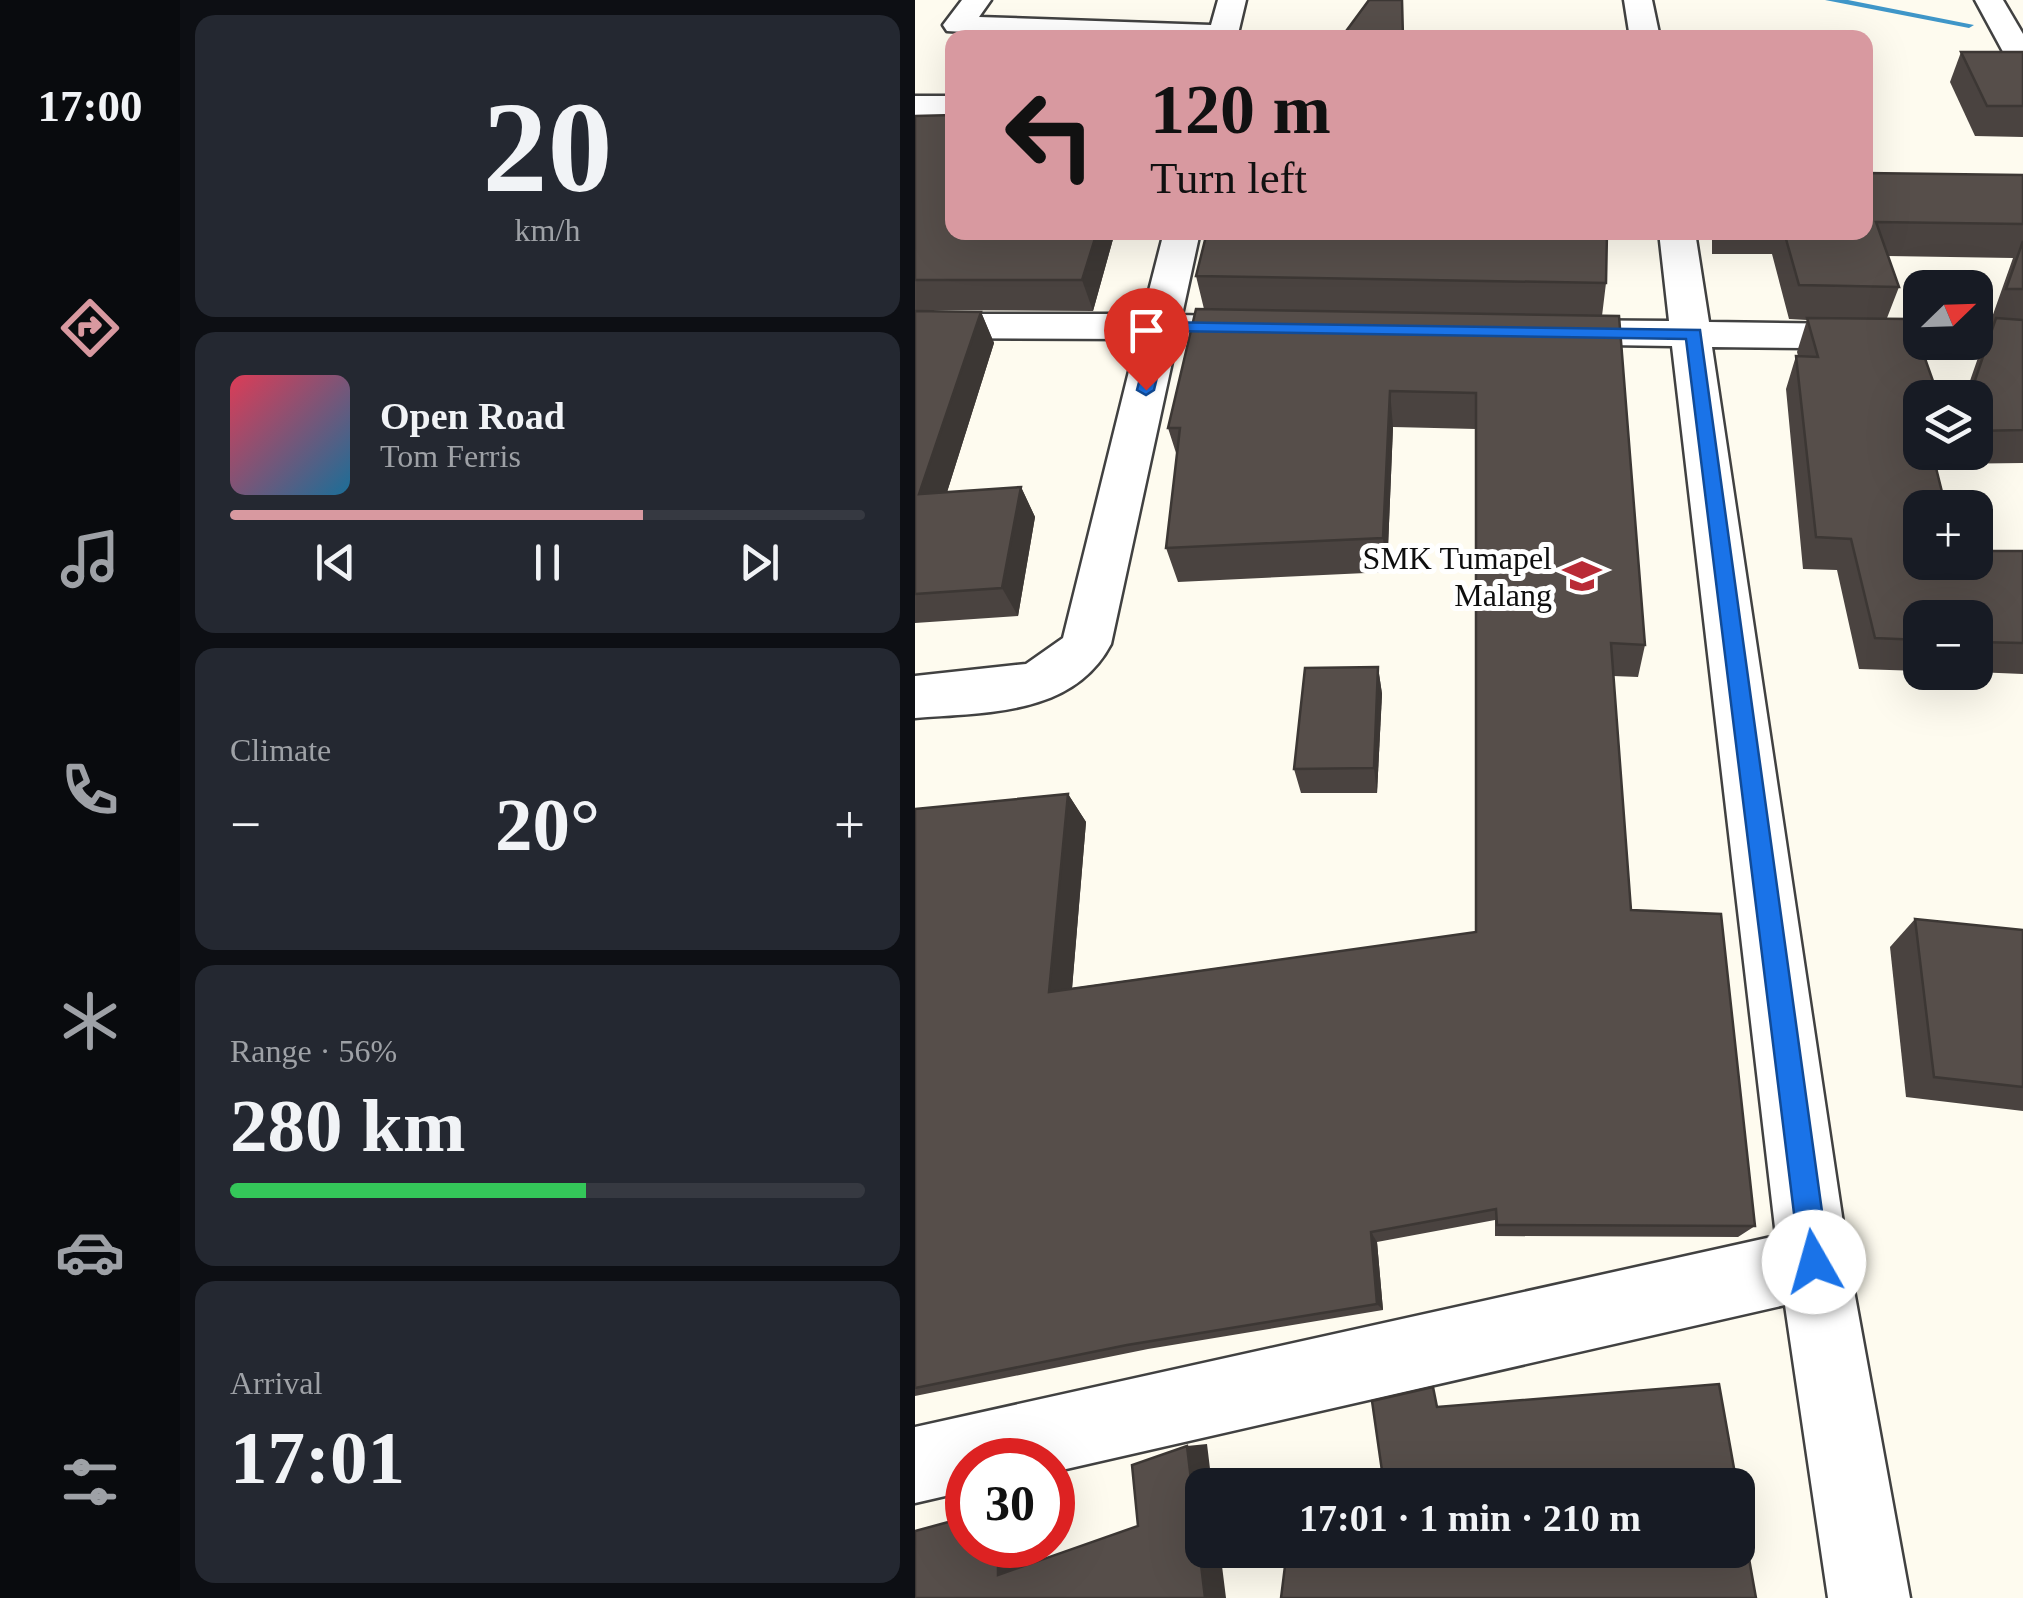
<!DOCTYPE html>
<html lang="en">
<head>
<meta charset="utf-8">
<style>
  :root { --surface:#171b24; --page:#242831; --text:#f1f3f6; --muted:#9ea1a6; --line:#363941; --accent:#d899a0 }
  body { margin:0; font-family:Georgia,serif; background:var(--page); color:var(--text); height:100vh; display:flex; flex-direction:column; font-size:38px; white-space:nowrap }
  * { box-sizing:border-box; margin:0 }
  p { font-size:32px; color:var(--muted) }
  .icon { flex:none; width:55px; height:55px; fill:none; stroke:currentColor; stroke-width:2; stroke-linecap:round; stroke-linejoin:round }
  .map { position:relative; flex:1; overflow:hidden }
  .side { display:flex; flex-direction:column; gap:15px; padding:15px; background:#0d0f14; width:735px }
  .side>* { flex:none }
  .hud { position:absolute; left:30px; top:30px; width:928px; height:210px; border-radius:20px; box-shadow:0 10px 40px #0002; background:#d899a0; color:#111; overflow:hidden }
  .needle { width:65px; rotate:67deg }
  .tools { position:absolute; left:988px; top:270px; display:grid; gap:20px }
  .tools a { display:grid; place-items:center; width:90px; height:90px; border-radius:20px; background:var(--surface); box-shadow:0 10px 40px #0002; font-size:50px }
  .speed { position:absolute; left:30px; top:1438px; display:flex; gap:20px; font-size:50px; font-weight:700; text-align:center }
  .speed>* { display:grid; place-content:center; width:130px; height:130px; border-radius:50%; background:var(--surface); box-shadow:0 10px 40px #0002; line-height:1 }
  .speed .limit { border:15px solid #d22; background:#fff; color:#111 }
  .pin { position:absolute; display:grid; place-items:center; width:85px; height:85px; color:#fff; margin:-102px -42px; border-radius:50% 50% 50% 0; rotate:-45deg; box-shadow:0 0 10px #0007 }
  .pin .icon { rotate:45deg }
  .me { position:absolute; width:110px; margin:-55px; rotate:353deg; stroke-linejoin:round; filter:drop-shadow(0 0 8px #0008) }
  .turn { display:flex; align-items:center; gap:35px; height:210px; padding:0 40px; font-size:45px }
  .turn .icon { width:130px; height:130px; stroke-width:2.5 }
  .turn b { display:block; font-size:70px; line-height:85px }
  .big { font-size:75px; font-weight:800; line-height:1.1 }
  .side .tile { flex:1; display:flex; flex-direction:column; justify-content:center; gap:15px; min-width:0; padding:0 35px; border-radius:20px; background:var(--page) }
  .side .dial { align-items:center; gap:0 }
  .dial b { font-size:130px; line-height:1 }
  .song { display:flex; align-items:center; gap:30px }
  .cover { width:120px; height:120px; border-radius:15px; background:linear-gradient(135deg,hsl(350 70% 55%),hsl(200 70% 35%)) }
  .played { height:10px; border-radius:5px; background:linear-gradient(90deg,var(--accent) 65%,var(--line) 65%) }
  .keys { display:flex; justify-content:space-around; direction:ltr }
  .heat { display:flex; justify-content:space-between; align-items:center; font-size:55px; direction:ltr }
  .charge { height:15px; border-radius:8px; background:linear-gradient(90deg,#34c759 56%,var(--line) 0) }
  .trip { position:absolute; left:270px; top:1468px; width:570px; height:100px; border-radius:20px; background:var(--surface); box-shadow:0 10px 40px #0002; font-weight:800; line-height:100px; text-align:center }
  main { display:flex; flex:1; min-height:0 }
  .dock { display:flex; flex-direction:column; width:180px; justify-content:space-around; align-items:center; background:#090b0e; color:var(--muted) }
  .dock .icon { width:70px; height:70px }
  .dock .current { color:var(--accent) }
  .dock b { font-size:45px; color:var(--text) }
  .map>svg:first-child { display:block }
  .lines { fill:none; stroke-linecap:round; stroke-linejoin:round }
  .stream { fill:#3f96c8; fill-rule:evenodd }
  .street-casing { stroke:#414141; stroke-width:5 }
  .street { fill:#fff; fill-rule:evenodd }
  .wall { fill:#4a4340 }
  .shaded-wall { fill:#3c3734 }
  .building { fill:#564e4a; stroke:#3c3734; stroke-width:2.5 }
  .route { fill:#1a73e8; stroke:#114b97; stroke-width:2.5 }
  .labels { text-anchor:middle; stroke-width:10; stroke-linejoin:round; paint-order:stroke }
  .poi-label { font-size:32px; fill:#0e0e0e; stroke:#fff; text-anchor:end }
</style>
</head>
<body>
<main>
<nav class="dock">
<b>17:00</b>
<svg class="icon current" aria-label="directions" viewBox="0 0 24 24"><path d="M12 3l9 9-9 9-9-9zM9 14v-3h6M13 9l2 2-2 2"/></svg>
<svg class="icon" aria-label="music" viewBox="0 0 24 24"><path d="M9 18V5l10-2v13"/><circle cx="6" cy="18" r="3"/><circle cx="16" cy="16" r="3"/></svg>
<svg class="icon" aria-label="phone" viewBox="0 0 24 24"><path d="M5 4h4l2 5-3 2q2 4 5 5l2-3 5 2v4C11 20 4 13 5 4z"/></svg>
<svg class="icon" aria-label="climate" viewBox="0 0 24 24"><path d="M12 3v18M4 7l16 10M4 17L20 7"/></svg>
<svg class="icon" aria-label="car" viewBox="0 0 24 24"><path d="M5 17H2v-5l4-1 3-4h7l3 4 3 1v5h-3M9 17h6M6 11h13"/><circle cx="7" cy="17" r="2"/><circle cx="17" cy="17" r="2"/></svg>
<svg class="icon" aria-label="filters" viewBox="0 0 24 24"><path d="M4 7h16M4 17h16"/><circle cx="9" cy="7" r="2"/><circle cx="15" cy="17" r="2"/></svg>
</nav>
<section class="side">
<div class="tile dial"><b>20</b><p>km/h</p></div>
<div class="tile">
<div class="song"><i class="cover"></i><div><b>Open Road</b><p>Tom Ferris</p></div></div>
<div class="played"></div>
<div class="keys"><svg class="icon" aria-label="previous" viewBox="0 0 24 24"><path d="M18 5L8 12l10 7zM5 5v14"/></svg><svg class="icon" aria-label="pause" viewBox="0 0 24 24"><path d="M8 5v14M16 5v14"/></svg><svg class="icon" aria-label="next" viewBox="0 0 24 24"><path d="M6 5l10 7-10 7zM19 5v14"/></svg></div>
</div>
<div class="tile"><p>Climate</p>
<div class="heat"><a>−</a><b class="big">20°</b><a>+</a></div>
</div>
<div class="tile"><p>Range · 56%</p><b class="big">280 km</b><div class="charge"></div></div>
<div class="tile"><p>Arrival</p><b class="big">17:01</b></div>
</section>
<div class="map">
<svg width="1108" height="1598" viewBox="0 0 1108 1598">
  <rect width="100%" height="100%" fill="#fefbef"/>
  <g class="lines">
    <path class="stream" d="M910 0H933L1059 25 1054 28Z"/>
    <g class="street-casing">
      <g id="street">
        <path d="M47 0H76L64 17 296 25 303 0H331L322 38H148L32 31 28 25Z"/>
        <path d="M709 0H737L745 38H715Z"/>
        <path d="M1060 0H1088L1108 34V70L1093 61Z"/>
        <rect x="0" y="96" width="38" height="20"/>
        <path d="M249 232H285L267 315 366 318 372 327 366 336 352 339H262L196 644C158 716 71 712 0 718V676L111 664 148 638 222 339 0 338V314H228Z"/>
        <path d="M744 232H780L794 322 1005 325V342H1021L1005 349 797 347 934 1263 995 1598H913L870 1305 138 1472V1460H52V1491L0 1503V1427L861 1236 757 346 628 344 614 341 608 332 614 323 628 320 754 321Z"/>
        <path d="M1060 326 1108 327V351L1046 347 1043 342H1060Z"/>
      </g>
    </g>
    <use href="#street" class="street"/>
  </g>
  <g class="wall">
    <path d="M1046 52H1108V137L1060 136 1035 82Z"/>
    <path d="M0 116 38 232H200L178 311 0 310Z"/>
    <path d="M950 173 1108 175V463L1025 464 1029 452H1060V398H1049L1065 352 1079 323H1075L1098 258 973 256 984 287 972 318 1005 452H1026L1020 464 1005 562 1108 551V674L1060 672V618H1005V671L944 669 922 570 888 569 871 389 881 356H883L882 352 892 320 874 319 857 254H797V232H950Z"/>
    <path d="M281 276 691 283 687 316 730 645 723 677 698 676 716 910 840 1226 823 1237 580 1236V1220L462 1242 468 1310 233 1349 0 1396V809L153 794 171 822 157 988 560 932 561 429 478 427 472 572 263 582 251 548 262 456 253 428 289 309Z"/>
    <path d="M0 311 66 312 79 343 32 492 106 487 120 517 103 616 0 623Z"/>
    <path d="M463 667 467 694 462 793H386L379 769Z"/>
    <path d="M1000 919 1108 930V1111L991 1097 975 947Z"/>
  </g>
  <g class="shaded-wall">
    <path d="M182 232H200L178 311 167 280Z"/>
    <path d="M66 312 79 343 22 524 4 494Z"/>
    <path d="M475 391 478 427 472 572 468 538Z"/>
    <path d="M106 487 120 517 103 616 87 588Z"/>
    <path d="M463 667 467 694 462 793 459 768Z"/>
    <path d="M153 794 171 822 155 1013 134 992Z"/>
    <path d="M456 1232 462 1242 468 1310 462 1304Z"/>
    <path d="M292 1444 297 1485H288V1550H305L311 1598H290L272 1446Z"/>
    <path d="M83 1545H117L118 1563 83 1575Z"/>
  </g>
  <g class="building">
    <path d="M454 0H487L488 38H426Z"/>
    <path d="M1046 52H1108V106H1072Z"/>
    <path d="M38 115V232H182L167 280H0V116Z"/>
    <path d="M950 173 1108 175V224L961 222 984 287 884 285 869 232H950Z"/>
    <path d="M292 232H692L691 283 281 276Z"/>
    <path d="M1108 241V289H1091Z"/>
    <path d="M281 309 704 316 730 645 696 643 716 910 806 914 840 1226 582 1225 581 1209 456 1232 462 1304 212 1345 0 1388V809L153 794 134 992 561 932V393L475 391 468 538 251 548 265 428H253Z"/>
    <path d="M0 311 66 312 4 494 106 487 87 588 0 594Z"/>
    <path d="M892 318 996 319 1024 398H1005V452H1017L1031 508H1005V562H1060V551H1108V643L1060 642V618H1005V640L960 638 936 539 901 537 881 356 903 357Z"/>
    <path d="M1081 318 1108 320V430L1060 431V398H1054Z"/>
    <path d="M463 667 459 768 379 769 390 668Z"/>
    <path d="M1000 919 1108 930V1087L1019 1077Z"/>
    <path d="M804 1384 822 1485H469L457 1401 518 1387 522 1407Z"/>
    <path d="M272 1446 290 1598H0V1531L52 1517V1545H83V1575L223 1526 217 1465Z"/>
    <path d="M822 1491 841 1598H366L372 1550H822Z"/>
  </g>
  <path class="route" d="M240 322 785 330 914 1262 910 1273 899 1277 889 1273 885 1262 771 339 253 331 239 390 231 395 222 390Z"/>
  <defs>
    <g id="school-bare" transform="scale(3)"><path d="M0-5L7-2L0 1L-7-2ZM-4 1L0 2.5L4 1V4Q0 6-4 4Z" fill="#b92b36" stroke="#fff" stroke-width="2.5" paint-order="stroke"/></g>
  </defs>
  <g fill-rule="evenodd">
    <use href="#school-bare" x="667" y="576"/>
  </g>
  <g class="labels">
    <g class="poi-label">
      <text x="637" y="569">SMK Tumapel<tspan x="637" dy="37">Malang</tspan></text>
    </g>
  </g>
</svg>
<div class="tools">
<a><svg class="needle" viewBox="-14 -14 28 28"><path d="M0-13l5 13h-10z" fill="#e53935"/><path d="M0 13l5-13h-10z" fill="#9ea1a6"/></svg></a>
<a><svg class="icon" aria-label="layers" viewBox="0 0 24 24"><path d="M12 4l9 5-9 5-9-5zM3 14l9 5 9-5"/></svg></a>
<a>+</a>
<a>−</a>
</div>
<div class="speed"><div class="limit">30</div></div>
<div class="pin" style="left:231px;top:390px;background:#d93025"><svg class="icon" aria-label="arrive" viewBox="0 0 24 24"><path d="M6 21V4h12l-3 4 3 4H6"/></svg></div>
<svg class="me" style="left:899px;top:1262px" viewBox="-20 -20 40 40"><circle r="19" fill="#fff"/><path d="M0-13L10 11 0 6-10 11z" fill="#1a73e8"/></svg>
<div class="trip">17:01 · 1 min · 210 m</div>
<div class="hud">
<div class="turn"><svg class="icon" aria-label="left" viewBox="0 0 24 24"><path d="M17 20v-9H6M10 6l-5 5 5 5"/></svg><div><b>120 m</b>Turn left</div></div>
</div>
</div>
</main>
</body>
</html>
